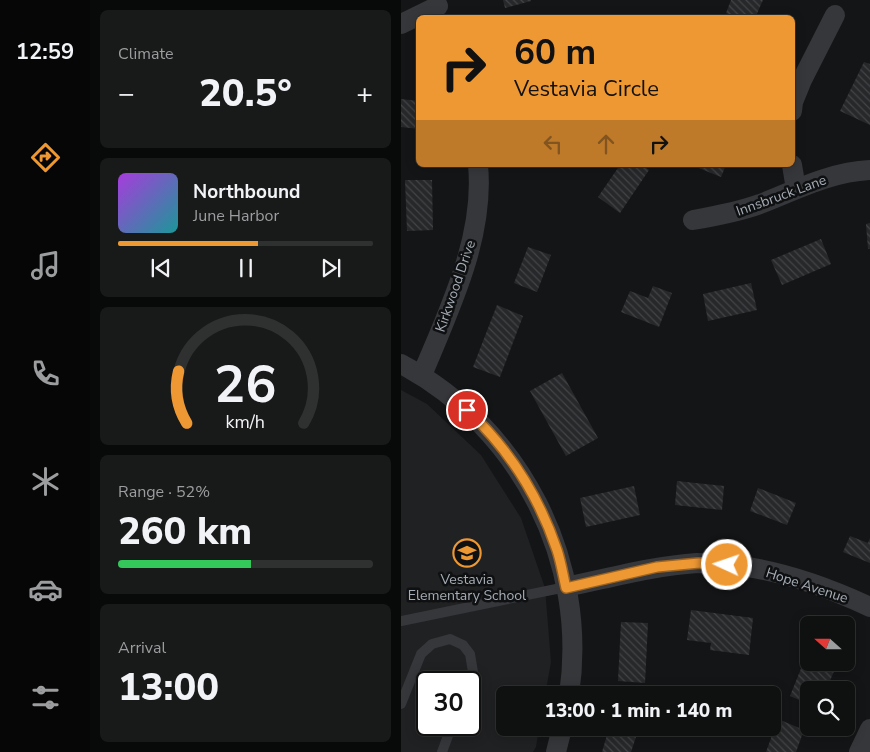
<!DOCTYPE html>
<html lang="en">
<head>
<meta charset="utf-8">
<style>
  :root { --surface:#0f1010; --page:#181919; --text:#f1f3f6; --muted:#9b9d9f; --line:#2f3030; --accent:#ee9834 }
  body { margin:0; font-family:"Nunito Sans",sans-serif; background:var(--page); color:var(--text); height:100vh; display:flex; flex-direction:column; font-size:19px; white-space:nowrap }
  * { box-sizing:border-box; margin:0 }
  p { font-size:16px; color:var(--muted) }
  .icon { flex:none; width:28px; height:28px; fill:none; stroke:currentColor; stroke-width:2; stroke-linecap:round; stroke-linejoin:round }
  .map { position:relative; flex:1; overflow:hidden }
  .panel { display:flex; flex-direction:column; gap:10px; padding:10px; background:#080909; width:311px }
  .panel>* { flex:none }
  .banner { position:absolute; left:15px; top:15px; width:379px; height:152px; border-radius:8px; box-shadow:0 2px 12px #0003,0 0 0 1px var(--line); background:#ee9834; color:#111; overflow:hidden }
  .needle { width:32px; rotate:291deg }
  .buttons { position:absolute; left:399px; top:616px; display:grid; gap:10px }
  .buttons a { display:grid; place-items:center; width:55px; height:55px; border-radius:8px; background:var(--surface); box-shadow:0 2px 12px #0003,0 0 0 1px var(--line); font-size:25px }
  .speed { position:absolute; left:15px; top:671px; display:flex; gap:10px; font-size:25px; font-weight:700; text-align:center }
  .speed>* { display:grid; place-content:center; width:65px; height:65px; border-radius:50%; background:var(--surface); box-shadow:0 2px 12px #0003,0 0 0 1px var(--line); line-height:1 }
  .speed .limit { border:2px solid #111; border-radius:8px; background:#fff; color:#111 }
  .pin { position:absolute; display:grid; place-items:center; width:42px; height:42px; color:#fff; margin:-21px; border:2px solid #fff; border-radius:50%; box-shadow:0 1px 5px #0007 }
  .me { position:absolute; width:55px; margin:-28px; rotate:273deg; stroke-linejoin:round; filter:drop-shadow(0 0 4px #0008) }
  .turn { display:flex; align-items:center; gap:18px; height:105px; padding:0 15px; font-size:22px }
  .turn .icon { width:65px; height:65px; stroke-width:2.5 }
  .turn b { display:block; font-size:35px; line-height:42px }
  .lanes { display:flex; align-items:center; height:48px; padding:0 15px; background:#0003; justify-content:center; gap:25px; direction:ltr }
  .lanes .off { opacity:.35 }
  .big { font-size:38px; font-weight:800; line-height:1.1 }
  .panel .tile { flex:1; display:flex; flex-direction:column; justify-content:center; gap:8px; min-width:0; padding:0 18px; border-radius:8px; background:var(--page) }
  .panel .dial { align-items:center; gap:0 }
  .dial svg { height:130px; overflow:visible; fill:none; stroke:var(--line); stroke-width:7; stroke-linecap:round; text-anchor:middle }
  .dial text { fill:var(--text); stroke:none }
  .song { display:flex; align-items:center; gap:15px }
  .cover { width:60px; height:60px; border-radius:8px; background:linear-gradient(135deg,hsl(280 70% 55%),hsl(180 70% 35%)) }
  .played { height:5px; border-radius:2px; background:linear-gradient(90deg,var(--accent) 55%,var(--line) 55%) }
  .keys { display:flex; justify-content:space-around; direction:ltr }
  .heat { display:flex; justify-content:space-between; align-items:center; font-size:28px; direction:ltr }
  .charge { height:8px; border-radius:4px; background:linear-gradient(90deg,#34c759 52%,var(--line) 0) }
  .trip { position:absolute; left:95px; top:686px; width:285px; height:50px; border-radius:8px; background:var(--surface); box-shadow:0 2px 12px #0003,0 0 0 1px var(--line); font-weight:800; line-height:50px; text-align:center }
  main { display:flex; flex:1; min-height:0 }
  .tabs { display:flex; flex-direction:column; width:90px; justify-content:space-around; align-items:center; background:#060606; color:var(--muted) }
  .tabs .icon { width:35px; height:35px }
  .tabs .active { color:var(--accent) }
  .tabs b { font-size:22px; color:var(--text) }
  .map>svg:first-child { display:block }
  .built { fill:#202123; fill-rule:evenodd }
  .building { fill:url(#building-back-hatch) }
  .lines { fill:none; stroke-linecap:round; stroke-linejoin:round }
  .service { stroke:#36373b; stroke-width:10 }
  .minor { stroke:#36373b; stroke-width:20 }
  .route-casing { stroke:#9b6322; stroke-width:12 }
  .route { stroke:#ee9834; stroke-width:9 }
  .labels { text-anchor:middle; stroke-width:5; stroke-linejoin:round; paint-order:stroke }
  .street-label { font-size:14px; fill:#a6adb6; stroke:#0f1011 }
  .poi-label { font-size:14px; fill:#a6adb6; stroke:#0f1011 }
</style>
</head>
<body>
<main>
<nav class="tabs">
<b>12:59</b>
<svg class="icon active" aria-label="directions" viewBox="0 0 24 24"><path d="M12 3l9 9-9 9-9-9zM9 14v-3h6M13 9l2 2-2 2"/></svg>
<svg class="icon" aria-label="music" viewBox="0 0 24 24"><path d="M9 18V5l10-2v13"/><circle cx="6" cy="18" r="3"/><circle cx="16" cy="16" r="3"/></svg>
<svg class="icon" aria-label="phone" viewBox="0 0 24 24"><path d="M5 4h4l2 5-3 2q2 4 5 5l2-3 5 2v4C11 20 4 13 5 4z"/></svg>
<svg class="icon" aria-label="climate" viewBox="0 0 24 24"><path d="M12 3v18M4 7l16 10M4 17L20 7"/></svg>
<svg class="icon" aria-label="car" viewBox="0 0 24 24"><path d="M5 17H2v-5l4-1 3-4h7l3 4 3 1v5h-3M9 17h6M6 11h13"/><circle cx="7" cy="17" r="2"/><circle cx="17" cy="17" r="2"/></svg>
<svg class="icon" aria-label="filters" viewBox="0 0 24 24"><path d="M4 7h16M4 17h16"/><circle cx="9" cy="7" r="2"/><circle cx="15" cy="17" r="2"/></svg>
</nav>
<section class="panel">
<div class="tile"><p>Climate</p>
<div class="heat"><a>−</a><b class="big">20.5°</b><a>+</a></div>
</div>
<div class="tile">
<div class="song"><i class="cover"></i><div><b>Northbound</b><p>June Harbor</p></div></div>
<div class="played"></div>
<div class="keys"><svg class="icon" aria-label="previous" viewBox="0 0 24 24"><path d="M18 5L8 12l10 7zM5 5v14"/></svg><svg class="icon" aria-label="pause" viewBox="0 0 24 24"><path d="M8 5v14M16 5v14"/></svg><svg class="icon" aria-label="next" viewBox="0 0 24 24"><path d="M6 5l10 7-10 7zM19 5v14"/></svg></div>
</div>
<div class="tile dial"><svg viewBox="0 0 100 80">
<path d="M14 69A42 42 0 1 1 86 69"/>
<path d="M14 69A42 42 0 0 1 9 37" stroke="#ee9834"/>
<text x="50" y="56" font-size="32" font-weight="700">26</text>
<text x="50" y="72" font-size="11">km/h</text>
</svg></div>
<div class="tile"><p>Range · 52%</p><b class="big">260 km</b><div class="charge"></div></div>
<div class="tile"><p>Arrival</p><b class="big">13:00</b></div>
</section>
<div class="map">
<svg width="469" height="752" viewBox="0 0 469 752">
  <defs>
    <pattern id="building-back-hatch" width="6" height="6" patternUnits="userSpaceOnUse" patternTransform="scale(1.25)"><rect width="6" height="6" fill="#27282a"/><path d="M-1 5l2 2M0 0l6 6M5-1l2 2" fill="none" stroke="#434447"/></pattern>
  </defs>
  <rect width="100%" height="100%" fill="#141516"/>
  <path class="built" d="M0 390 26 404 80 455 120 518 144 588 150 662 144 695H104V728H138L135 747 132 752H0ZM26 682H69V725H26Z"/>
  <g class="building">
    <path d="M102 0H130V1L104 8Z"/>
    <path d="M330 0H362L354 18H336L325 13Z"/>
    <path d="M463 62 469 64V125L439 111Z"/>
    <path d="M0 99 18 101V129L0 127Z"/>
    <path d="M219 165H241L248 170 219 213 197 197Z"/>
    <path d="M290 165H325L320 177Z"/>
    <path d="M4 180H31L32 230 6 231Z"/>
    <path d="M469 223V249H467L465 224Z"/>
    <path d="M420 239 430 264 381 285 370 260Z"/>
    <path d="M127 247 150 255 136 292 113 283Z"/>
    <path d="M350 283 356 310 307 321 302 294Z"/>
    <path d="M252 286 271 293 258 327 220 312 229 291 247 298Z"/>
    <path d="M96 305 122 316 99 377 72 367Z"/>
    <path d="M161 373 197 438 165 456 129 391Z"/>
    <path d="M276 481 323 486 321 510 274 505Z"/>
    <path d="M233 486 239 515 185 527 179 498Z"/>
    <path d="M357 488 395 503 386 525 349 511Z"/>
    <path d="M449 536 467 543 469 538V563L442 552Z"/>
    <path d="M290 610 352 618 348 655 309 650 310 643 286 640Z"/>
    <path d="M220 622 247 623 244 683 217 681Z"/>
    <path d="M407 651 408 662H437L425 690H408V704L389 696Z"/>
    <path d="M377 719 403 730 395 752H365Z"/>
    <path d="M208 728H238L230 752H201Z"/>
  </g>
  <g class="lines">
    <g class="service">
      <path d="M0 621 165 587"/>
      <path d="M0 704 20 654 31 644 49 639 62 645 69 654 72 672 68 682"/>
      <path d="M41 752 51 725"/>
    </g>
    <g class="minor">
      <path d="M0 24 37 6"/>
      <path d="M391 111 392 102 401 80 434 15"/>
      <path d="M391 165 395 189"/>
      <path d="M292 220C315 216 337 212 359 204 395 190 429 172 469 170"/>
      <path d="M0 364C119 427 188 561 168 695"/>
      <path d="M21 375C48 310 84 237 77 165"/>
      <path d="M165 587C209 578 252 566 296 563 304 563 312 564 319 564 371 567 422 585 469 607"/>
      <path d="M155 752 161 728"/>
      <path d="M458 752 469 729"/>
    </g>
  </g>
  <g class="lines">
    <g class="route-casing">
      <path id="route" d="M66 410C107 448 138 497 156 550 160 562 162 575 165 588L256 567 298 563 326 565"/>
    </g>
    <use href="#route" class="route"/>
  </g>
  <defs>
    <g id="school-ring" transform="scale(1.4375)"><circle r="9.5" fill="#0f1011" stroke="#ee9834" stroke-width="1.5"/><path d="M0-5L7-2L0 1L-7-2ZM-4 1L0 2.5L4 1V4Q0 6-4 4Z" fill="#ee9834"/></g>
  </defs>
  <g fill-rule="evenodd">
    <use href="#school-ring" x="66" y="553"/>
  </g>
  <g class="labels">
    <g class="street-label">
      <text transform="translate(380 195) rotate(-20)" y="5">Innsbruck Lane</text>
      <text transform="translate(54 286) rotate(-71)" y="5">Kirkwood Drive</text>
      <text transform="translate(406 585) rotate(18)" y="5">Hope Avenue</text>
    </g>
    <g class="poi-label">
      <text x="66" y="584">Vestavia<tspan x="66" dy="16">Elementary School</tspan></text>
    </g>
  </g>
</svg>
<div class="buttons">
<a><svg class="needle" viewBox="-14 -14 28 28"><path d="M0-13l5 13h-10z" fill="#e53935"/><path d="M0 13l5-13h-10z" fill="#9b9d9f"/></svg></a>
<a><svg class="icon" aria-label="search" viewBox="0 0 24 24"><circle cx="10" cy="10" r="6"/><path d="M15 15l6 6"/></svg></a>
</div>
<div class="speed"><div class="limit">30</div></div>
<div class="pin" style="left:66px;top:410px;background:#d93025"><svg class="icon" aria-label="arrive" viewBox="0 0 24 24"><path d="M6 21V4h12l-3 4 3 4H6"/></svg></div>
<svg class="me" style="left:326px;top:565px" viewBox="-20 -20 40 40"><circle r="17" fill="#ee9834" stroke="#fff" stroke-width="3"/><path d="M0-11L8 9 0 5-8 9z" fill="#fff"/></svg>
<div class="trip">13:00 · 1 min · 140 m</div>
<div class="banner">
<div class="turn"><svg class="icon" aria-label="right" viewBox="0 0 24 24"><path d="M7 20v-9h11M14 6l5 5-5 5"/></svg><div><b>60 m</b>Vestavia Circle</div></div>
<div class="lanes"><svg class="icon off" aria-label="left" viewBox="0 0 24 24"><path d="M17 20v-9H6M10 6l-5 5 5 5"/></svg><svg class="icon off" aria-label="ahead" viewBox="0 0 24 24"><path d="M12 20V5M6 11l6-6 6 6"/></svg><svg class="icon" aria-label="right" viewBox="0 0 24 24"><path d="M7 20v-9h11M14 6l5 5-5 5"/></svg></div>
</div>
</div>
</main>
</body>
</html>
